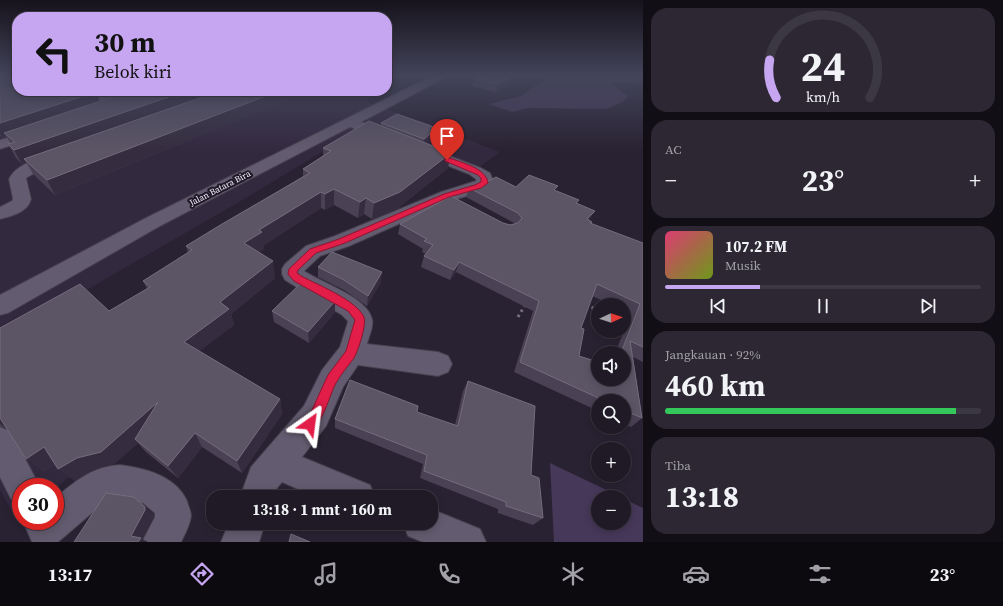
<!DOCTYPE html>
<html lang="id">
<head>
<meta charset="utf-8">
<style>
  :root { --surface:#1f1a26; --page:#2c2732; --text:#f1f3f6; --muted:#a1a1a7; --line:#3c3843; --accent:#c6a6f0 }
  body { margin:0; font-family:"Source Serif 4",serif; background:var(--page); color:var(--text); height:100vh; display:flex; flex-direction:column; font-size:15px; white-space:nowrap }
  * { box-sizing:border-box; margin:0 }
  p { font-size:13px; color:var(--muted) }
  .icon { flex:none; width:22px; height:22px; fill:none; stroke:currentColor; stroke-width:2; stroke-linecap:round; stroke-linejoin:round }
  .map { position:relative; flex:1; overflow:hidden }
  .drawer { display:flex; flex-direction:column; gap:8px; padding:8px; background:#110e15; width:360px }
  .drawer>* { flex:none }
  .hud { position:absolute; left:12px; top:12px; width:380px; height:84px; border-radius:16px; box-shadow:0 2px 10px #0003,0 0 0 1px var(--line); background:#c6a6f0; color:#111; overflow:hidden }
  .needle { width:26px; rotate:87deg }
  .controls { position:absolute; left:591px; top:298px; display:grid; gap:8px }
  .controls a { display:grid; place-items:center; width:40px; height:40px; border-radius:50%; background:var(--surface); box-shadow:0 2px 10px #0003,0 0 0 1px var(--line); font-size:20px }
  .speed { position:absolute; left:12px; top:478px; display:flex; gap:8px; font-size:20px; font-weight:700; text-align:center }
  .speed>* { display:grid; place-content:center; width:52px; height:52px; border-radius:50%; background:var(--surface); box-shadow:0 2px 10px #0003,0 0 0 1px var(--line); line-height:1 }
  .speed .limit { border:6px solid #d22; background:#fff; color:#111 }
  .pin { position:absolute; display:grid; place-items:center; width:34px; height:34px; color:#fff; margin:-41px -17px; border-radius:50% 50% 50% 0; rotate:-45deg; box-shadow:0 0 4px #0007 }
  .pin .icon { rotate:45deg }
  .me { position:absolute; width:44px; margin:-22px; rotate:31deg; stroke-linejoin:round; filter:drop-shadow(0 0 3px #0008) }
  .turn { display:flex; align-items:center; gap:14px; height:84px; padding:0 16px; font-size:18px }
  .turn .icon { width:52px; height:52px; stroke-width:2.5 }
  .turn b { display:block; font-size:28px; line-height:34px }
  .big { font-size:30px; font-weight:700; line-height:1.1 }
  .drawer .widget { flex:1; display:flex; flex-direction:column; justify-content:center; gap:6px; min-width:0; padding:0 14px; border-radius:16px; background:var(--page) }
  .drawer .dial { align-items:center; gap:0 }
  .dial svg { height:104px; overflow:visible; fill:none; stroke:var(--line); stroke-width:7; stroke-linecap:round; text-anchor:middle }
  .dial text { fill:var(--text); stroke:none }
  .song { display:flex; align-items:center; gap:12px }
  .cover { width:48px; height:48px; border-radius:6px; background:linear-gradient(135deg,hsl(340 70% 55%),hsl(80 70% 35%)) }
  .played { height:4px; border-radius:2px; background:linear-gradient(90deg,var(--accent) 30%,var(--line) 30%) }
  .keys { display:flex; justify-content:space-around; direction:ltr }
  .heat { display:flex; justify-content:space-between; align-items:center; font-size:22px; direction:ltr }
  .charge { height:6px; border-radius:3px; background:linear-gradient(90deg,#34c759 92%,var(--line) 0) }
  .trip { position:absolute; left:206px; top:490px; width:232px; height:40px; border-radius:16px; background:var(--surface); box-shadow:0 2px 10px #0003,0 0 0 1px var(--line); font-weight:700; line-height:40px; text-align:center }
  .dock { display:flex; height:64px; justify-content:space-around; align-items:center; background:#0c0a0f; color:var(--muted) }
  .dock .icon { width:28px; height:28px }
  .dock .selected { color:var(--accent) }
  .dock b { font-size:18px; color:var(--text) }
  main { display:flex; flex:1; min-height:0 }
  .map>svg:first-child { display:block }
  .built { fill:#33293f }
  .green { fill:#463859 }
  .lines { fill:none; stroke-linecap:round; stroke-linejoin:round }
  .minor-casing { stroke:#443e4c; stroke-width:2 }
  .path { stroke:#77717f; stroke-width:3; stroke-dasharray:2.5 3.5; stroke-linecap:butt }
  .minor { fill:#635b6f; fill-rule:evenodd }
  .wall { fill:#4a4254; fill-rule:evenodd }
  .shaded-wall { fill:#352d3f }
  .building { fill:#5c5566; stroke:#746d7d; fill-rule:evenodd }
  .route { fill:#e11d48; stroke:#92132f }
  .labels { text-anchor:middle; stroke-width:4; stroke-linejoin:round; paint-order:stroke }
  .far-street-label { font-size:9px; fill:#f5f1fc; stroke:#1f1828 }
</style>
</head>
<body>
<main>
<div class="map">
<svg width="643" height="542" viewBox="0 0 643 542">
  <rect width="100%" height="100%" fill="#292232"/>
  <path class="built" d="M0 75 17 91H380L365 101 500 152 473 172 355 132 239 202 69 300 149 410 55 489V487H21V517L17 521 0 490Z"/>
  <g class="green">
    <path d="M552 75H643V83L621 82 611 84 628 96 623 102 606 109 528 108 512 112 489 104 521 96Z"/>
    <path d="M550 463 621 497H598V523H624V499L643 508V542H554Z"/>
  </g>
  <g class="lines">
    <g class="minor-casing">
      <g id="minor">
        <path d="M434 75H447L446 77 361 122 393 133 395 136 393 139 388 140 383 139 350 127 160 226 8 313 0 315V295L146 218Z"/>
        <path d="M82 91H97L119 102 121 105 119 108H111L84 93Z"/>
        <path d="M38 128 43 129 45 132 43 135 0 149V140Z"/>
        <path d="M421 145 481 168 490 173 494 183 491 187 484 191 453 200 349 246 320 256 304 271C322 283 367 297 372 319 374 326 369 336 367 344L438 352 448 356 452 364 448 372 438 376 358 365 343 387 326 426 302 457 370 485 375 497H316L282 482 277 488 274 497H240L251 467 304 406 322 370 340 347 347 325 348 321 342 315 285 280 282 274V269L285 264 306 246 335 236 441 192 476 181V179L469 174 416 153 413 150 416 147Z"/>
        <path d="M57 153 63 155 65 158 63 161 40 170 26 178 31 199C28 212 12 216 0 219V207L12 201 13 199 9 179C17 163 40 158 57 153Z"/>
        <path d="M0 427 11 432 40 487H21V503L11 499 0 477Z"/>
        <path d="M120 465C145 468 176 476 187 501 188 506 191 511 191 516 190 525 185 534 181 542H142L155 517V513L143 503 120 499 107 500 58 542H32L23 521H55V498C76 481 91 467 120 465Z"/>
        <path d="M431 509 480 529 486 542H423L408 536 403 523H431Z"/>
        <path d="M229 523H265L259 542H221Z"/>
      </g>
    </g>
    <g class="path">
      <path d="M586 305 598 310"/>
      <path d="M518 317 525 305"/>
    </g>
    <use href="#minor" class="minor"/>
  </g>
  <g class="wall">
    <path d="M0 75 100 101 112 97 100 91H315L312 92 309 91 55 195 33 174 26 162 22 164 16 158 8 144H11L6 136 2 138 0 136Z"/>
    <path d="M479 75H527L495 92 472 86 474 78Z"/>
    <path d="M381 123 435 133 424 143 448 168 398 208 372 219 364 214 358 218 334 205 325 210 321 208 264 245V249L258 252 275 278 231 314 234 325 199 351 280 399 282 414 242 473 202 447 178 478 146 452 138 443 114 464 92 470 75 481 55 464 44 471 6 428 0 426V328L109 311 147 289 143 281 188 253 186 246 303 176V169L323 156V148L381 126Z"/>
    <path d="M516 187 555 191 579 200 577 203 589 221 590 224 642 243 643 241V362L633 357 642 418 631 427 624 424V401H598V411L514 372 533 311 456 272 450 280 421 267 424 256 426 254 422 252 423 249 398 234 400 224 503 223 510 225 515 224 514 223 466 197 469 188ZM592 296 613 305H624V310L631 314 615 353H624V379L579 356 581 328Z"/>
    <path d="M318 267 381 282 367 306 344 290 318 277Z"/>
    <path d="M272 311 335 312 309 343 274 322Z"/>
    <path d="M468 381 531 475 543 518 533 525 498 513V509L420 478 423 464 335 428V419L417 412 455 425 463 391Z"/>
  </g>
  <g class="shaded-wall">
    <path d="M515 75H527L495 92 497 84Z"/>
    <path d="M113 91H140L116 99Z"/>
    <path d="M186 91H223L24 159 26 162 22 164 14 150Z"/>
    <path d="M279 91H309L55 195 47 180Z"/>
    <path d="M96 92 101 105 4 133 6 136 2 138 0 134V123Z"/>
    <path d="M437 128 435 133 423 144 424 139Z"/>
    <path d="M451 153 448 168 398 208 372 219 374 203Z"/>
    <path d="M334 189V205L325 210V194Z"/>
    <path d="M321 192V208L264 245V249L247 259 244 243 259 230Z"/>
    <path d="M366 198 364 214 358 218 360 202Z"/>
    <path d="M595 211 589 221 587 219Z"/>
    <path d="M273 261 275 278 231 314 234 325 191 358 184 342 220 302Z"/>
    <path d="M459 262 456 272 450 280 454 270Z"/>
    <path d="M382 272 381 282 367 306 368 296Z"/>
    <path d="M335 301V312L309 343 308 332Z"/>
    <path d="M280 399 282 414 242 473 237 461Z"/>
    <path d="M158 402 135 439 138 443 114 464 92 470 75 481 58 469Z"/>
    <path d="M0 414 6 428 0 424Z"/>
    <path d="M195 433 202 447 178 478 168 466Z"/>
    <path d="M44 447 61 460 44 471 26 459Z"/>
    <path d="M145 507 154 514V517L142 539 148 542H138L131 536Z"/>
  </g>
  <g class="building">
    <path d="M0 75H17V91H94L96 92 0 123Z"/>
    <path d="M479 75H515L497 84 474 78Z"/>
    <path d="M131 91H186L14 150 8 144 15 142 4 133Z"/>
    <path d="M220 91H279L47 180 24 159Z"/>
    <path d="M397 114 437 128 424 139 381 123Z"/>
    <path d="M369 121 451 153 400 192 374 203 366 198 360 202 334 189 325 194 321 192 259 230 262 232 244 243 273 261 220 302 229 309 184 342 280 399 237 461 195 433 168 466 135 439 158 402 101 452 77 458 58 469 44 447 26 459 0 418V328L80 284 109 311 150 287 143 281 192 250 186 246 222 224 310 173 303 169 331 151 323 148Z"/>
    <path d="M529 175 558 186 554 190 579 200 576 203 595 211 587 219 592 222 590 223 643 243V347L630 341 642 418 624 410V401H605L520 362 539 301 459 262 454 270 424 256 433 245 424 241 427 239 400 224 451 196 503 223 510 225 518 223 522 218 518 213 469 188 485 183 496 177 516 187ZM597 284 640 304 621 353H624V379H598V362L579 356 584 329 581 328Z"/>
    <path d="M332 252 382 272 368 296 344 280 318 267Z"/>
    <path d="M303 281 335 301 308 332 272 311Z"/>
    <path d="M350 380 418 406 417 412 458 426 468 381 535 406 531 475 539 478 543 518 506 506V502L424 471 427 455 335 419Z"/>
    <path d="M106 493 134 497 145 507V510L131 536 141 538 138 542H74Z"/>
    <path d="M291 534 310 542H289Z"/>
  </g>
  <linearGradient id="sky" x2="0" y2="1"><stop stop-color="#17131c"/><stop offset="0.5" stop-color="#43445a"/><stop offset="1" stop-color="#43445a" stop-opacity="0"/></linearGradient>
  <rect width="643" height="151" fill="url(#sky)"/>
  <path class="route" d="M445 158H450C462 163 486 168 488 183L481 188 449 197 345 243 316 253 298 270 297 273 301 276C318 285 356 300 364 317 367 324 358 351 354 358 348 366 341 374 336 383 329 396 323 424 310 430L305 428 303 424 311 412 328 375 346 351 355 320 348 311 294 281 288 274 289 269 310 249 339 239 444 194 475 185 481 182V178L478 175 445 161Z"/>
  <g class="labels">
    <g class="far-street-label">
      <text transform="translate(220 188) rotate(-27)" y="3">Jalan Batara Bira</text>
    </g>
  </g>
</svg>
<div class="controls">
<a><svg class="needle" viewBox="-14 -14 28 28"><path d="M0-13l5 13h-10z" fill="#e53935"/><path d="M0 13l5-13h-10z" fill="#a1a1a7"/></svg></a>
<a><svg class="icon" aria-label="sound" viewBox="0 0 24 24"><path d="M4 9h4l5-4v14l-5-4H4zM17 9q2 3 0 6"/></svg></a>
<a><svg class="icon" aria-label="search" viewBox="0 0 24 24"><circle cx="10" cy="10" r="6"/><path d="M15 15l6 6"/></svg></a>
<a>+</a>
<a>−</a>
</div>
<div class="speed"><div class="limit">30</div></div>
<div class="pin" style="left:447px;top:160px;background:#d93025"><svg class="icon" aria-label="arrive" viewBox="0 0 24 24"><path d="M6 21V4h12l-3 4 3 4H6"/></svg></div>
<svg class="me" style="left:310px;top:424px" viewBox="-20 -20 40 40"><path d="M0-17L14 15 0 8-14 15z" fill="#e11d48" stroke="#fff" stroke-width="4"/></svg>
<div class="trip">13:18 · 1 mnt · 160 m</div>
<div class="hud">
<div class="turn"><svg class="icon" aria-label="left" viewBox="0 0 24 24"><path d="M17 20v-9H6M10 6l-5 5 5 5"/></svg><div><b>30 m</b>Belok kiri</div></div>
</div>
</div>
<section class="drawer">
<div class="widget dial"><svg viewBox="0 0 100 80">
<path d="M14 69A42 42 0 1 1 86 69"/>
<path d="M14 69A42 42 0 0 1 9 40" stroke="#c6a6f0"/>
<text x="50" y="56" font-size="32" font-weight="700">24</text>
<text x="50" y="72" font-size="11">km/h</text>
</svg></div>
<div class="widget"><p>AC</p>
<div class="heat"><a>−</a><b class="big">23°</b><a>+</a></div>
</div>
<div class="widget">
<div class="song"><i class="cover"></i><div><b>107.2 FM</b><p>Musik</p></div></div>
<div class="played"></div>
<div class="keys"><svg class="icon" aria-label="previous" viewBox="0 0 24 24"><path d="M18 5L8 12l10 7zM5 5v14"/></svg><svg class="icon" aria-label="pause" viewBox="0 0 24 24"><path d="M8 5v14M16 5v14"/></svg><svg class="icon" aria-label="next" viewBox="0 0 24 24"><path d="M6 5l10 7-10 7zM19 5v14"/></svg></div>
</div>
<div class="widget"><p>Jangkauan · 92%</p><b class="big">460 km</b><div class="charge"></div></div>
<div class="widget"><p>Tiba</p><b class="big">13:18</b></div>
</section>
</main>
<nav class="dock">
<b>13:17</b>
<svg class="icon selected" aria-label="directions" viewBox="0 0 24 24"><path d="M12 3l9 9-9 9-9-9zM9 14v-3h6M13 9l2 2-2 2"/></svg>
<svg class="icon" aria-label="music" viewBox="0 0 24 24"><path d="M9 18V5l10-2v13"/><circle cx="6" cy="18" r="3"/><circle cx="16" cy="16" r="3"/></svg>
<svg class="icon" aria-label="phone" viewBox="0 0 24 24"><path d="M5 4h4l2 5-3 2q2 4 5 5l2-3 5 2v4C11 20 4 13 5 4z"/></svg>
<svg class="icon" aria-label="climate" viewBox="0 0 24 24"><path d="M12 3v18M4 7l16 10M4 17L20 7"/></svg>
<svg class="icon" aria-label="car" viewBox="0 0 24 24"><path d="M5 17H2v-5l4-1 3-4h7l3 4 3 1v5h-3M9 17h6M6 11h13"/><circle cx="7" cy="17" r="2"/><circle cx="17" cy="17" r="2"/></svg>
<svg class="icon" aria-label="filters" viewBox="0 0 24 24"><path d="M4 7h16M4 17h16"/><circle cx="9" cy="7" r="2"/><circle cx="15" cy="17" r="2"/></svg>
<b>23°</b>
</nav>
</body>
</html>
